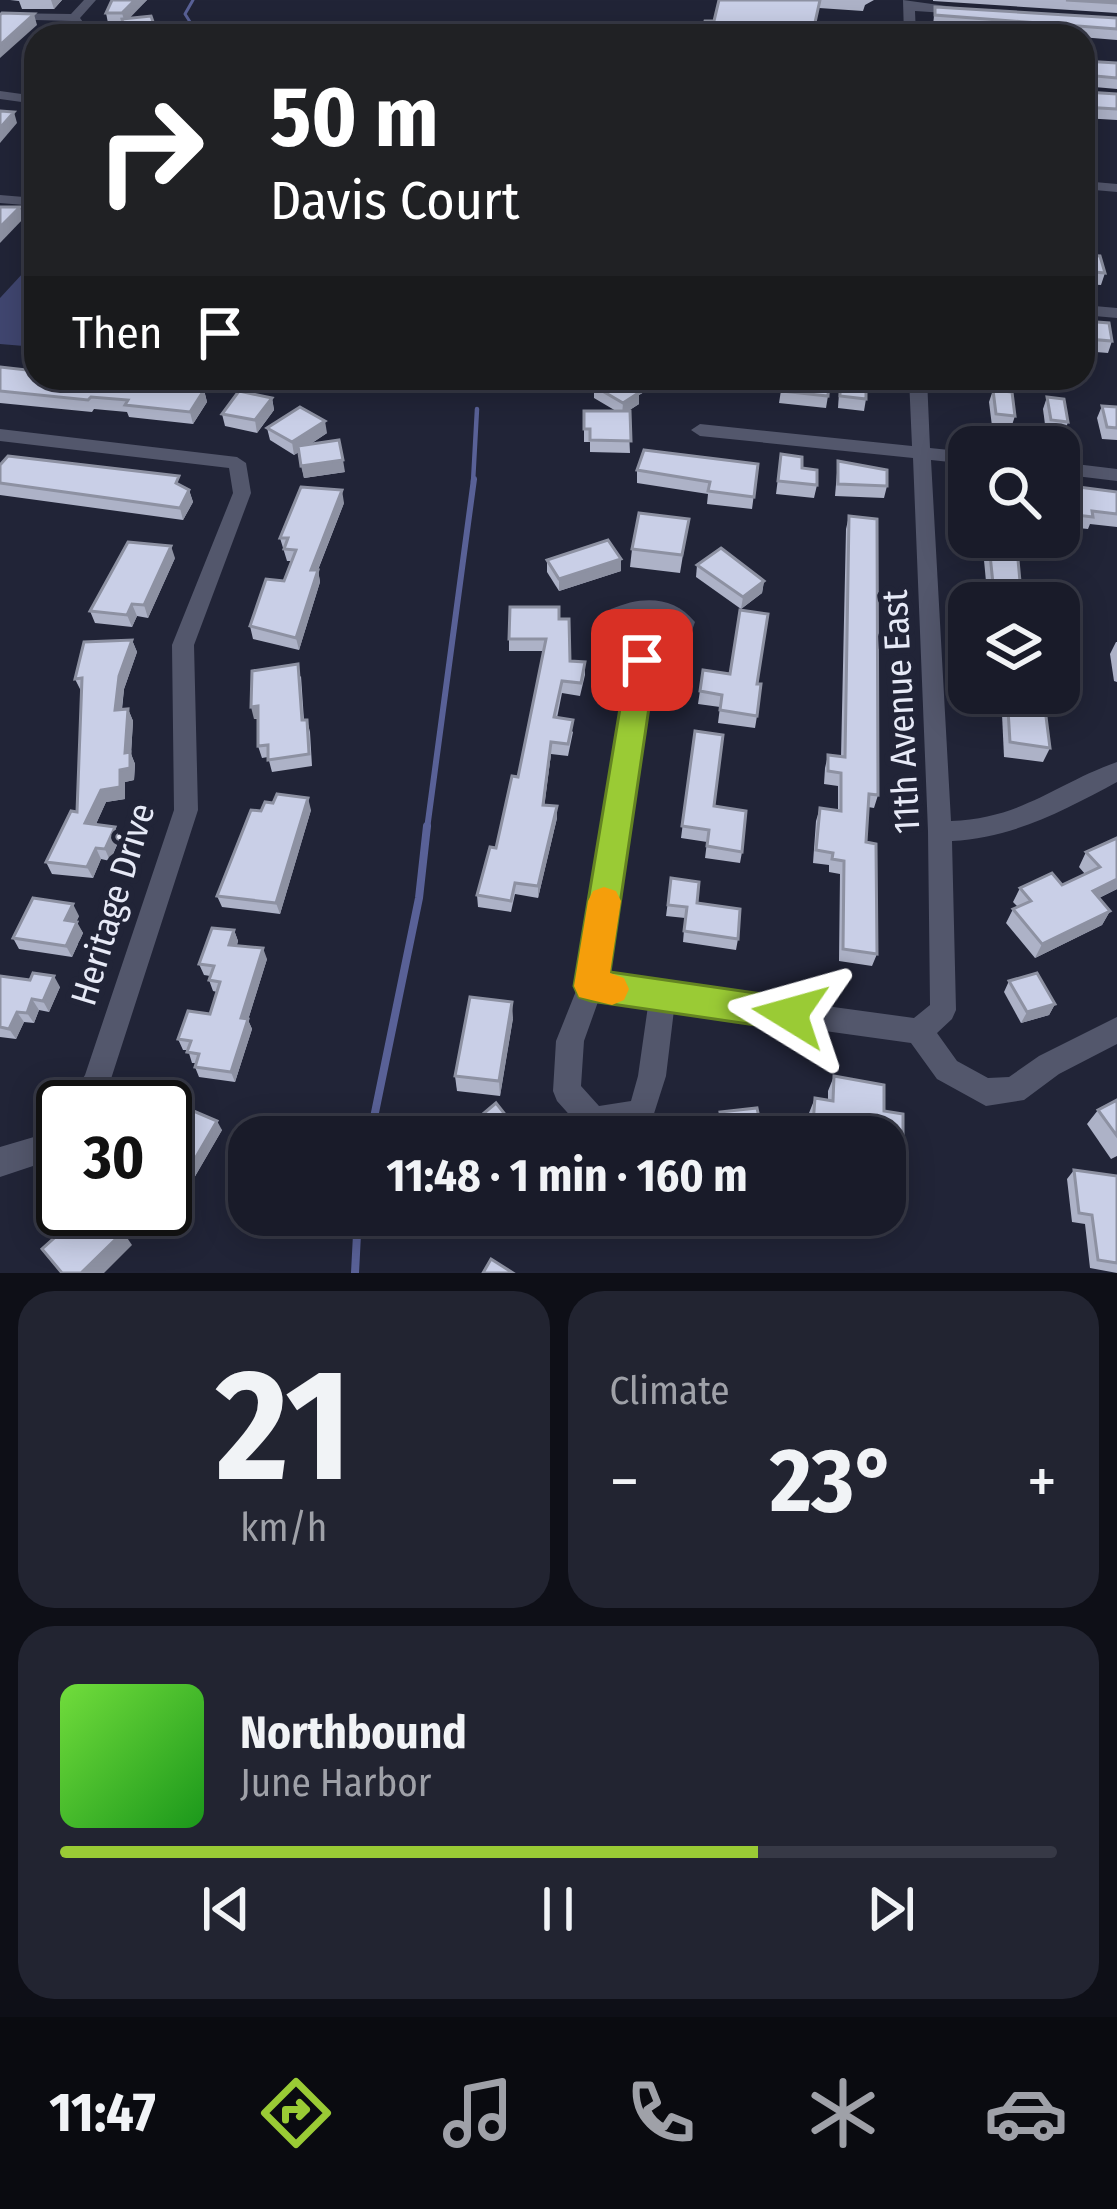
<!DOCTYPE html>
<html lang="en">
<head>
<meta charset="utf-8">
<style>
  :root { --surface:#191b29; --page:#222431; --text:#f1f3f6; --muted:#9fa1a8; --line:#373946; --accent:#9acb35 }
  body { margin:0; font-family:"Fira Sans Condensed",sans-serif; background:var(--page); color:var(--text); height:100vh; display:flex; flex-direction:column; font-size:45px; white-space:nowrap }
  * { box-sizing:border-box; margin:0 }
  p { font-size:39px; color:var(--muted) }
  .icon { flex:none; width:66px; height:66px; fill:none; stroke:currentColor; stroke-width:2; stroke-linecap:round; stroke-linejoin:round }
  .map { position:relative; height:1273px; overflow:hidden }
  .side { display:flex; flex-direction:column; gap:18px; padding:18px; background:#0e0f17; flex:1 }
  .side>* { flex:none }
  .top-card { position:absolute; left:24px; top:24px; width:1071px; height:366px; border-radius:36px; box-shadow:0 6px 30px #0003,0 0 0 3px var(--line); background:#202124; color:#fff; overflow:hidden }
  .fabs { position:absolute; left:948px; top:426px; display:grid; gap:24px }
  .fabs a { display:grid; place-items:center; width:132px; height:132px; border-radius:24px; background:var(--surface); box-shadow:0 6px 30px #0003,0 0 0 3px var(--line); font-size:60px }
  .speed { position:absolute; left:36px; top:1080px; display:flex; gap:24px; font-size:60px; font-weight:700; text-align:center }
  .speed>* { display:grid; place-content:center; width:156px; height:156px; border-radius:50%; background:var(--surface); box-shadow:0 6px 30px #0003,0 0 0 3px var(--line); line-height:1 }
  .speed .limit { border:6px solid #111; border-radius:18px; background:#fff; color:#111 }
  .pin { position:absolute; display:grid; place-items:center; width:102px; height:102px; color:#fff; margin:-51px; border-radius:24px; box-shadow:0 6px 18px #0006 }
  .me { position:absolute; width:132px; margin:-66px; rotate:278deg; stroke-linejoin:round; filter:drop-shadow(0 0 9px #0008) }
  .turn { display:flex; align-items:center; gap:42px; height:252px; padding:0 48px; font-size:54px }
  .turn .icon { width:156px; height:156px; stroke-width:2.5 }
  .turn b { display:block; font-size:84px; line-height:102px }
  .then { display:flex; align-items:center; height:114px; padding:0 48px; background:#0003; gap:24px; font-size:45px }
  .big { font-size:90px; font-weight:700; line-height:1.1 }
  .side .widget { flex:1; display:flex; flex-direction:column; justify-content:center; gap:18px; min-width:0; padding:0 42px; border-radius:36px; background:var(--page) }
  .side .dial { align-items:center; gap:0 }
  .dial b { font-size:156px; line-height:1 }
  .song { display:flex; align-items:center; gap:36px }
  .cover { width:144px; height:144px; border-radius:18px; background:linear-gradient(135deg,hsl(100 70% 55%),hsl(120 70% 35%)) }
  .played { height:12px; border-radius:6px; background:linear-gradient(90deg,var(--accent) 70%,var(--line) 70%) }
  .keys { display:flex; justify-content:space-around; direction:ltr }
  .heat { display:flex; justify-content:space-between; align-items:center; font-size:66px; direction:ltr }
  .side .tiles { flex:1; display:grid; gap:18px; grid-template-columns:1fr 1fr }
  .widget:last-child { grid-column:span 2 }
  .trip { position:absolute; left:228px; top:1116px; width:678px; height:120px; border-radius:36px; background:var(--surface); box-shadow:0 6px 30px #0003,0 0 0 3px var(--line); font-weight:700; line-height:120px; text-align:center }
  .tab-bar { display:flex; height:192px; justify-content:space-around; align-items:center; background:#0a0b10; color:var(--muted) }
  .tab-bar .icon { width:84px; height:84px }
  .tab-bar .on { color:var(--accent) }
  .tab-bar b { font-size:54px; color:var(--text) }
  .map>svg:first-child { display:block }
  .green { fill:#404670 }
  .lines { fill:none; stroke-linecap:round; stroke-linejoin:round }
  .stream-far3 { stroke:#596197; stroke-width:3 }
  .stream-far2 { stroke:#596197; stroke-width:4.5 }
  .stream-far1 { stroke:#596197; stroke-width:6 }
  .stream { stroke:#596197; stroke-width:8 }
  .minor { fill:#53576c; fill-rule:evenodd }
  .wall { fill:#adb2c7 }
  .shaded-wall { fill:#8d91a2 }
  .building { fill:#c9cfe7; stroke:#8d91a2; stroke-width:3 }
  .route { fill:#9acb35; stroke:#648422; stroke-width:3 }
  .slow { fill:#f59e0b }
  .labels { text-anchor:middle; stroke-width:12; stroke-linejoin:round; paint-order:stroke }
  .street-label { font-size:36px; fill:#e6e9f6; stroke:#212437 }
</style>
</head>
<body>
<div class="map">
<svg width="1117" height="1273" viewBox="0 0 1117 1273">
  <rect width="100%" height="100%" fill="#212437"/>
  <path class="green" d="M36 259V347L0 344V298Z"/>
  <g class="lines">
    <path class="stream-far3" d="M193 0 185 14 199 36"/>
    <path class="stream-far2" d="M473 482 477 409"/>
    <path class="stream-far1" d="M427 829 474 479"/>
    <g class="stream">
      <path d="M370 1137 419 898 427 826"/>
      <path d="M355 1273 358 1215"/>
    </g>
    <g class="minor">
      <path d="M84 0H96L80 18 93 36H81L71 21 0 19V13L71 14Z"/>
      <path d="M903 0 961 8 967 11 961 14 915 11 916 36H904Z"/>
      <path d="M0 91 36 96V104L0 99Z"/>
      <path d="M1083 181 1117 184V192L1083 189Z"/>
      <path d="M0 195 36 198V206L0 203Z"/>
      <path d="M1083 305 1117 308V318L1083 315Z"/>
      <path d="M909 378H927L930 448 969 452V464L931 460 951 821C1023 818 1055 784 1117 762V782C1065 810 1013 838 952 841L956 1010 952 1019 937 1033 957 1061 988 1078 1009 1077 1039 1056 1117 1017V1044L1059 1074 1024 1100 986 1106 937 1079 911 1043 674 1010 666 1076 651 1123 594 1135 584 1131 557 1101 553 1091 556 1041 578 986 631 663 616 655 604 629 611 609C641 596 673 595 695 622L685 650 652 665 606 976 914 1018 930 1005 928 831 913 458 700 436 691 430 700 424 912 446ZM645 613 656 614 674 624 669 640 643 651C629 643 623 634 627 618ZM599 999 648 1006 638 1076 631 1101 599 1106 581 1086 584 1041Z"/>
      <path d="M0 429 237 457 246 463 251 493 194 645 198 810 110 1082 96 1107H65L85 1075 174 810 172 645 233 493 229 468 0 441Z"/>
      <path d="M1059 462 1117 469V481L1059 474Z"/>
      <path d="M63 1118V1156L0 1177V1147L44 1134 53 1122Z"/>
    </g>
  </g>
  <g class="wall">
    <path d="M10 0H62L54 9H22L19 1Z"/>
    <path d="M112 0H147L123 23H108L106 13Z"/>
    <path d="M719 0H874L865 5 863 11 819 8 714 21Z"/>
    <path d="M1117 0V13L933 1V0Z"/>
    <path d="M935 7 1117 18V40L933 25Z"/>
    <path d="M1083 61 1117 63V89L1083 86Z"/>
    <path d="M1083 89 1086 92 1117 94V120L1083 118Z"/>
    <path d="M1083 255 1105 273 1101 285 1083 284Z"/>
    <path d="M1084 321 1112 341 1108 353 1084 351Z"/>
    <path d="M0 367 204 390 207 402 193 424 129 417 127 412 94 409 92 412 0 403Z"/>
    <path d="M609 378H651V388L639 395V404L628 411 630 453 590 452V442H584V411H616L594 398V386Z"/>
    <path d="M671 378H704V383L672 381Z"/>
    <path d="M728 378H746L744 390 727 389Z"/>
    <path d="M783 378 828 396 826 408 779 403Z"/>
    <path d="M840 378 866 399 864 411 838 408Z"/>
    <path d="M993 390 1015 416 1011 428 992 426 989 402Z"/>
    <path d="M1047 397 1068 422 1064 434 1046 432 1043 409Z"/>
    <path d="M272 398 274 410 257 433 225 426 222 414Z"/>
    <path d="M1102 406 1117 407V440L1102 439 1097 418Z"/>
    <path d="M267 428 327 433 309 445 345 472 304 478 299 452 294 455 270 440Z"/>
    <path d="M781 454 817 485 814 498 776 494Z"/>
    <path d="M838 461 887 486 884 498 835 496Z"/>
    <path d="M758 464 752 509 707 504 708 494 637 483V470Z"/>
    <path d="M0 465 182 487 189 490 193 502 183 520 0 495Z"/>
    <path d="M968 473H969V502L965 501 964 485Z"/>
    <path d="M1063 485 1117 492V527L1090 524 1088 529 1059 526V496Z"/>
    <path d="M344 503 318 570 320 582 299 650 253 639 250 626 284 581 291 561H287L280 538Z"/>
    <path d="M849 516 878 795 874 808 868 807 866 842 877 954 872 966 839 961 840 874 829 872V865L813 863 816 821 820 808 838 811V786L824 784 825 768 828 755 841 757 846 529Z"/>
    <path d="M689 519 680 573 630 567 632 549Z"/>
    <path d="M989 545 1022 603H988L984 560Z"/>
    <path d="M175 558 148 618 137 616 132 627 95 623 90 611Z"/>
    <path d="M547 560 621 571 559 591 547 572Z"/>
    <path d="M697 565 764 581 762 593 741 609 696 577Z"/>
    <path d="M559 619 570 661 585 662V675L580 696 562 693 557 718 573 732 568 756 551 754 544 805 557 818 538 898 515 894 511 912 478 907 477 895 496 848 518 777 543 651H509V639Z"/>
    <path d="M132 640 137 652 124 689 122 710 128 709 133 721 131 754 135 764 134 780 125 782V799L106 802 96 824 120 838 110 861 101 859 93 878 52 874 46 862 77 812 81 691 75 679Z"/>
    <path d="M1116 642H1117V682L1114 681 1110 654Z"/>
    <path d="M703 670 757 684V716L755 728 718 723 720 707 698 704Z"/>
    <path d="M301 676 304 720H307L310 732 312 766 272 772 268 757 262 758 258 746V719H254Z"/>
    <path d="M1001 693H1043L1050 748 1043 762 1004 757Z"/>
    <path d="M695 731 714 806 742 852 740 863 705 858 707 842 681 838Z"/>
    <path d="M273 803 311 810 280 914 222 907 217 896 261 811Z"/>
    <path d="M1117 838V889L1099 898 1110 911 1102 925 1035 958 1006 923 1013 909 1018 907 1013 902 1020 888 1062 885 1085 874 1079 867 1086 852Z"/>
    <path d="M671 878 738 939 736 950 683 942 685 918 666 916Z"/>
    <path d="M79 916 76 922 83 933 72 957 19 949 13 938Z"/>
    <path d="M234 930 238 941 237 945 267 959 248 1020 252 1029 235 1082 199 1077 195 1067 196 1063H192L188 1050H183L178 1039 210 1014 217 992 213 991 209 980 210 976 204 975 199 964Z"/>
    <path d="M0 976 60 987 49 1012 39 1010 34 1023 24 1022 16 1039 0 1037Z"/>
    <path d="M1009 981 1055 1004 1049 1015 1021 1023 1004 992Z"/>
    <path d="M513 1018 500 1096 457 1091 455 1076Z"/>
    <path d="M834 1076 884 1111 903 1160 896 1174 885 1172V1137H808L809 1113 815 1098 828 1100V1091Z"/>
    <path d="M1117 1100V1156L1111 1159 1087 1124 1098 1110Z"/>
    <path d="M165 1109 222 1130 194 1178 165 1166Z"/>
    <path d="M1074 1170 1117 1176V1273L1090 1268 1085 1224 1072 1222 1067 1179Z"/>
    <path d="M624 1215H679L678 1220 626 1230Z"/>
  </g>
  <g class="shaded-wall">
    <path d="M51 0H62L54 9Z"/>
    <path d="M135 0H147L125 23 122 13Z"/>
    <path d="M34 14 37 25 0 58V45Z"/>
    <path d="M14 112 17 123 0 143V128Z"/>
    <path d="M20 207 24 218 0 243V227Z"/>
    <path d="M648 378H651V388L639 395V404L622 415 623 403 632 388Z"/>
    <path d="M204 390 207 402 193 424 190 412Z"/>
    <path d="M272 398 274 410 257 433 255 420Z"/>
    <path d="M325 421 327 433 294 455 292 442Z"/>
    <path d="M343 460 345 472 304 478 301 466Z"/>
    <path d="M189 490 193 502 183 520 180 508Z"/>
    <path d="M342 490 344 503 313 582 311 570Z"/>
    <path d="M171 546 175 558 148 618 144 605Z"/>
    <path d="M621 559V571L559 591V579Z"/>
    <path d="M318 570 320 582 299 650 296 638Z"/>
    <path d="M764 581 762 593 741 609 743 597Z"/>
    <path d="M132 604 137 616 132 627 127 615Z"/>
    <path d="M132 640 137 652 124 689 120 723 115 710 119 676Z"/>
    <path d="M258 706 261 718 254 719 251 707Z"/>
    <path d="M128 709 133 721 131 754 135 764 134 780 125 782V799L106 802 91 835 85 823 101 790 120 770 125 753Z"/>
    <path d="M551 742V754L543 816V805Z"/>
    <path d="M308 798 311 810 280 914 276 903Z"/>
    <path d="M557 806V818L538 898V886Z"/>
    <path d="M115 827 120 838 110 861 105 849Z"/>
    <path d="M96 848 101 859 93 878 87 867Z"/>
    <path d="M1117 879V889L1085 905 1093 891Z"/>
    <path d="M73 904 79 916 72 931 65 920Z"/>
    <path d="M1110 911 1102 925 1035 958 1042 944Z"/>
    <path d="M77 922 83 933 72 957 66 946Z"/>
    <path d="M234 930 238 941 233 956 229 945Z"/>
    <path d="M263 948 267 959 248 1020 252 1029 235 1082 231 1072 241 1018Z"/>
    <path d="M54 976 60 987 49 1012 43 1001Z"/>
    <path d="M32 999 39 1010 34 1023 27 1013Z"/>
    <path d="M512 1002 513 1018 500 1096 499 1081Z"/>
    <path d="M1055 1004 1049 1015 1021 1023 1027 1012Z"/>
    <path d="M17 1012 24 1022 16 1039 9 1029Z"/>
    <path d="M217 1121 222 1130 194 1178 189 1169Z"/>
    <path d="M102 1209H125L111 1222Z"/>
    <path d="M123 1232 132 1245 104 1273H81Z"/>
  </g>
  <g class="building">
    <path d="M112 0H135L122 13H106Z"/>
    <path d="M719 0H820L812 36H700L705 21H714Z"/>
    <path d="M1066 0H1117V3Z"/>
    <path d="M935 7 1117 18V29L935 15Z"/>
    <path d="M2 13 34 14 0 45V15Z"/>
    <path d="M151 16 158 36H127L122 19Z"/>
    <path d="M1083 61 1117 63V78L1086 75 1083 84Z"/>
    <path d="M1083 89 1086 92 1117 94V109L1083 107Z"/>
    <path d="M0 111 14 112 0 128Z"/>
    <path d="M0 207H20L0 227Z"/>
    <path d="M1083 255 1100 256 1105 273 1083 271Z"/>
    <path d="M1084 321 1109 323 1112 341 1088 339Z"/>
    <path d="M0 367 36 371V378H100L204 390 190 412 125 405 128 400 91 397 88 400 0 391Z"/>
    <path d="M609 378H648L632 388 640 392 623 403 594 386Z"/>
    <path d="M783 378 829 381 828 396 781 391Z"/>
    <path d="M840 378H866V399L840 396Z"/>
    <path d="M993 390 1012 392 1015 416 996 414Z"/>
    <path d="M239 391 272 398 255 420 222 414Z"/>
    <path d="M1047 397 1064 399 1068 422 1051 420Z"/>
    <path d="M1102 406 1117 407V428L1107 427Z"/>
    <path d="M300 407 325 421 292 442 267 428Z"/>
    <path d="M584 411H630L631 441 590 440V429H584Z"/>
    <path d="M339 440 343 460 301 466 298 446Z"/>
    <path d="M644 450 758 464 754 497 708 491 710 482 637 470Z"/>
    <path d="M781 454 802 457V468L817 470V485L778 481Z"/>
    <path d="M8 456 179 476 176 483 189 490 180 508 0 483V465Z"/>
    <path d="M838 461 887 470V486L838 484Z"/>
    <path d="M1063 485 1117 492V514L1092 511 1093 517 1059 513V496H1065Z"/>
    <path d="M301 487 342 490 311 570H318L296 638 250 626 266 579 284 581 296 550 284 549 288 538H280Z"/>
    <path d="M639 513 689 519 682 555 632 549Z"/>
    <path d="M849 516 877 519 878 795 869 794 866 842 876 844 877 954 843 949 844 861 832 859 833 853 816 850 820 808 841 811V773L828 771V755L845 757Z"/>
    <path d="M608 540 621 559 559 579 547 560Z"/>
    <path d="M128 542 171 546 144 605 132 604 127 615 90 611Z"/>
    <path d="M989 545 1017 549 1022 603H995Z"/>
    <path d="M721 548 764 581 743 597 697 565Z"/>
    <path d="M510 607H559V619H569L570 661 585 662 581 683 562 681 554 717 573 720 568 744 551 742 543 805 557 806 538 886 515 883 511 901 477 895 490 847 496 848 512 776 518 777 546 639H509Z"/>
    <path d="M740 610 768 614 757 684H761L757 716 720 710 722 695 700 691 703 670 730 674Z"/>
    <path d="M132 640 119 676 115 710 128 709 125 753 130 752V768L120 770V787L101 790 85 823 115 827 105 849 96 848 87 867 46 862 71 811 77 812 82 678 75 679 84 642Z"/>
    <path d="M298 664 302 720H307L309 754 268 760V745L258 746V706L251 707 252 671Z"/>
    <path d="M1007 693H1043L1050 748 1010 742Z"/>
    <path d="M695 731 723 735 714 806 746 811 742 852 707 846 709 830 682 826Z"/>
    <path d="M277 794 308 798 276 903 217 896 251 810 261 811 265 802 273 803Z"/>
    <path d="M1117 838V879L1093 891 1110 911 1042 944 1013 909 1031 901 1020 888 1052 873 1062 885 1100 867 1086 852Z"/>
    <path d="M671 878 699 882 697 903 740 909 738 939 684 931 687 907 668 905Z"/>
    <path d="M33 898 73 904 65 920 77 922 66 946 13 938Z"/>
    <path d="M212 928 234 930 229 945 263 948 241 1018 248 1019 231 1072 195 1067 199 1054 187 1052 191 1041 178 1039 188 1011 210 1014 220 982 209 980 214 966 199 964Z"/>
    <path d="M33 973 54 976 43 1001 32 999 27 1013 17 1012 9 1029 0 1027V976L30 980Z"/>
    <path d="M1037 973 1055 1004 1027 1012 1009 981Z"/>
    <path d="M470 997 512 1002 499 1081 455 1076Z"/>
    <path d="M834 1076 884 1085V1111L903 1114V1160L885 1156V1137H812L815 1098 833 1101Z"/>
    <path d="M1117 1100V1136L1098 1110Z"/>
    <path d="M170 1101 217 1121 189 1169 165 1158V1109Z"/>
    <path d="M496 1103 523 1137H470L464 1130Z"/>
    <path d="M757 1108 763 1137H695L693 1131 723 1128 720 1112Z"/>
    <path d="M1074 1170 1117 1176V1263L1098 1260 1092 1215 1079 1213Z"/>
    <path d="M63 1200V1209H102L123 1232 81 1273H62L42 1249 72 1222 58 1205Z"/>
    <path d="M626 1215H660L627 1221Z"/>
    <path d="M491 1259 513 1273H483Z"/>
  </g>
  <path class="route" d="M642 650 656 660 610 972 790 998 803 1003 808 1014 803 1025 790 1030 591 1001 579 997 574 986 628 660Z"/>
  <path class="slow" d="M604 887 616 891 621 901 610 973 624 978 629 989 624 1000 612 1005 579 997 574 986 588 901 593 891Z"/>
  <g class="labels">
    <g class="street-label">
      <text transform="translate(900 712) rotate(-93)" y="13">11th Avenue East</text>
      <text transform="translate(112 904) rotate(-73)" y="13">Heritage Drive</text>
    </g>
  </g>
</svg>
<div class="fabs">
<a><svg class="icon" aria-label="search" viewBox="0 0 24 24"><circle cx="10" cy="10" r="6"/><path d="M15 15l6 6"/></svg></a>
<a><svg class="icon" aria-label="layers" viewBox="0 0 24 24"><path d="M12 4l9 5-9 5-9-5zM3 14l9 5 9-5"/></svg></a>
</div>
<div class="speed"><div class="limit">30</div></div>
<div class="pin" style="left:642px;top:660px;background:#d93025"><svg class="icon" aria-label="arrive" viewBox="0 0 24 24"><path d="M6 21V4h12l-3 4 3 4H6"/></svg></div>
<svg class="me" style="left:790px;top:1014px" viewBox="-20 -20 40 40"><path d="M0-17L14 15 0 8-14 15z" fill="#9acb35" stroke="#fff" stroke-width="4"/></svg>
<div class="trip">11:48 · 1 min · 160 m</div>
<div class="top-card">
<div class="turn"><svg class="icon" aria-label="right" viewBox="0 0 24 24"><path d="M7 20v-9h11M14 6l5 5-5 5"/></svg><div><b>50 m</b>Davis Court</div></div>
<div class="then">Then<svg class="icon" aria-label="arrive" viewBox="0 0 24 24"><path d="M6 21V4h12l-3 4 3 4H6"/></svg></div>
</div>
</div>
<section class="side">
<div class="tiles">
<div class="widget dial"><b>21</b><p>km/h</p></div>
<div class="widget"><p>Climate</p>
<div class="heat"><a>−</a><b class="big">23°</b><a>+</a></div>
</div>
<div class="widget">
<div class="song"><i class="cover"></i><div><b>Northbound</b><p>June Harbor</p></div></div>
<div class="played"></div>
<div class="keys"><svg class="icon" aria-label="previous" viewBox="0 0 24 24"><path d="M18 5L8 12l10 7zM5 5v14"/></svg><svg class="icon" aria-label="pause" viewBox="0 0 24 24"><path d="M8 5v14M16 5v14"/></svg><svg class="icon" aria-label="next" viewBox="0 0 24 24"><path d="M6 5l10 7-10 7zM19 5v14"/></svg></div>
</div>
</div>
</section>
<nav class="tab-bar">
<b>11:47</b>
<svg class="icon on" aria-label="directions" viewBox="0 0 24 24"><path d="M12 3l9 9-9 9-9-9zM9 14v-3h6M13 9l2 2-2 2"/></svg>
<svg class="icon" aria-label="music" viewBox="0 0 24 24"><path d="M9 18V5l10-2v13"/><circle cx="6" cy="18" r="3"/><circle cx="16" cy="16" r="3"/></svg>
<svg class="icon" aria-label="phone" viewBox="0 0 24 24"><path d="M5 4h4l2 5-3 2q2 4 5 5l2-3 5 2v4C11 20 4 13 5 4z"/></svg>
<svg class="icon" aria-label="climate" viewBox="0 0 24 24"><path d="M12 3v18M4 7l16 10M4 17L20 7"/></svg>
<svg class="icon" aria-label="car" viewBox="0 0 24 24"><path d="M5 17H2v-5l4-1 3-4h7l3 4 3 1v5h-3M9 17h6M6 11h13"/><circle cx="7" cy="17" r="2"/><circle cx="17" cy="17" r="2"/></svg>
</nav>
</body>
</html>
